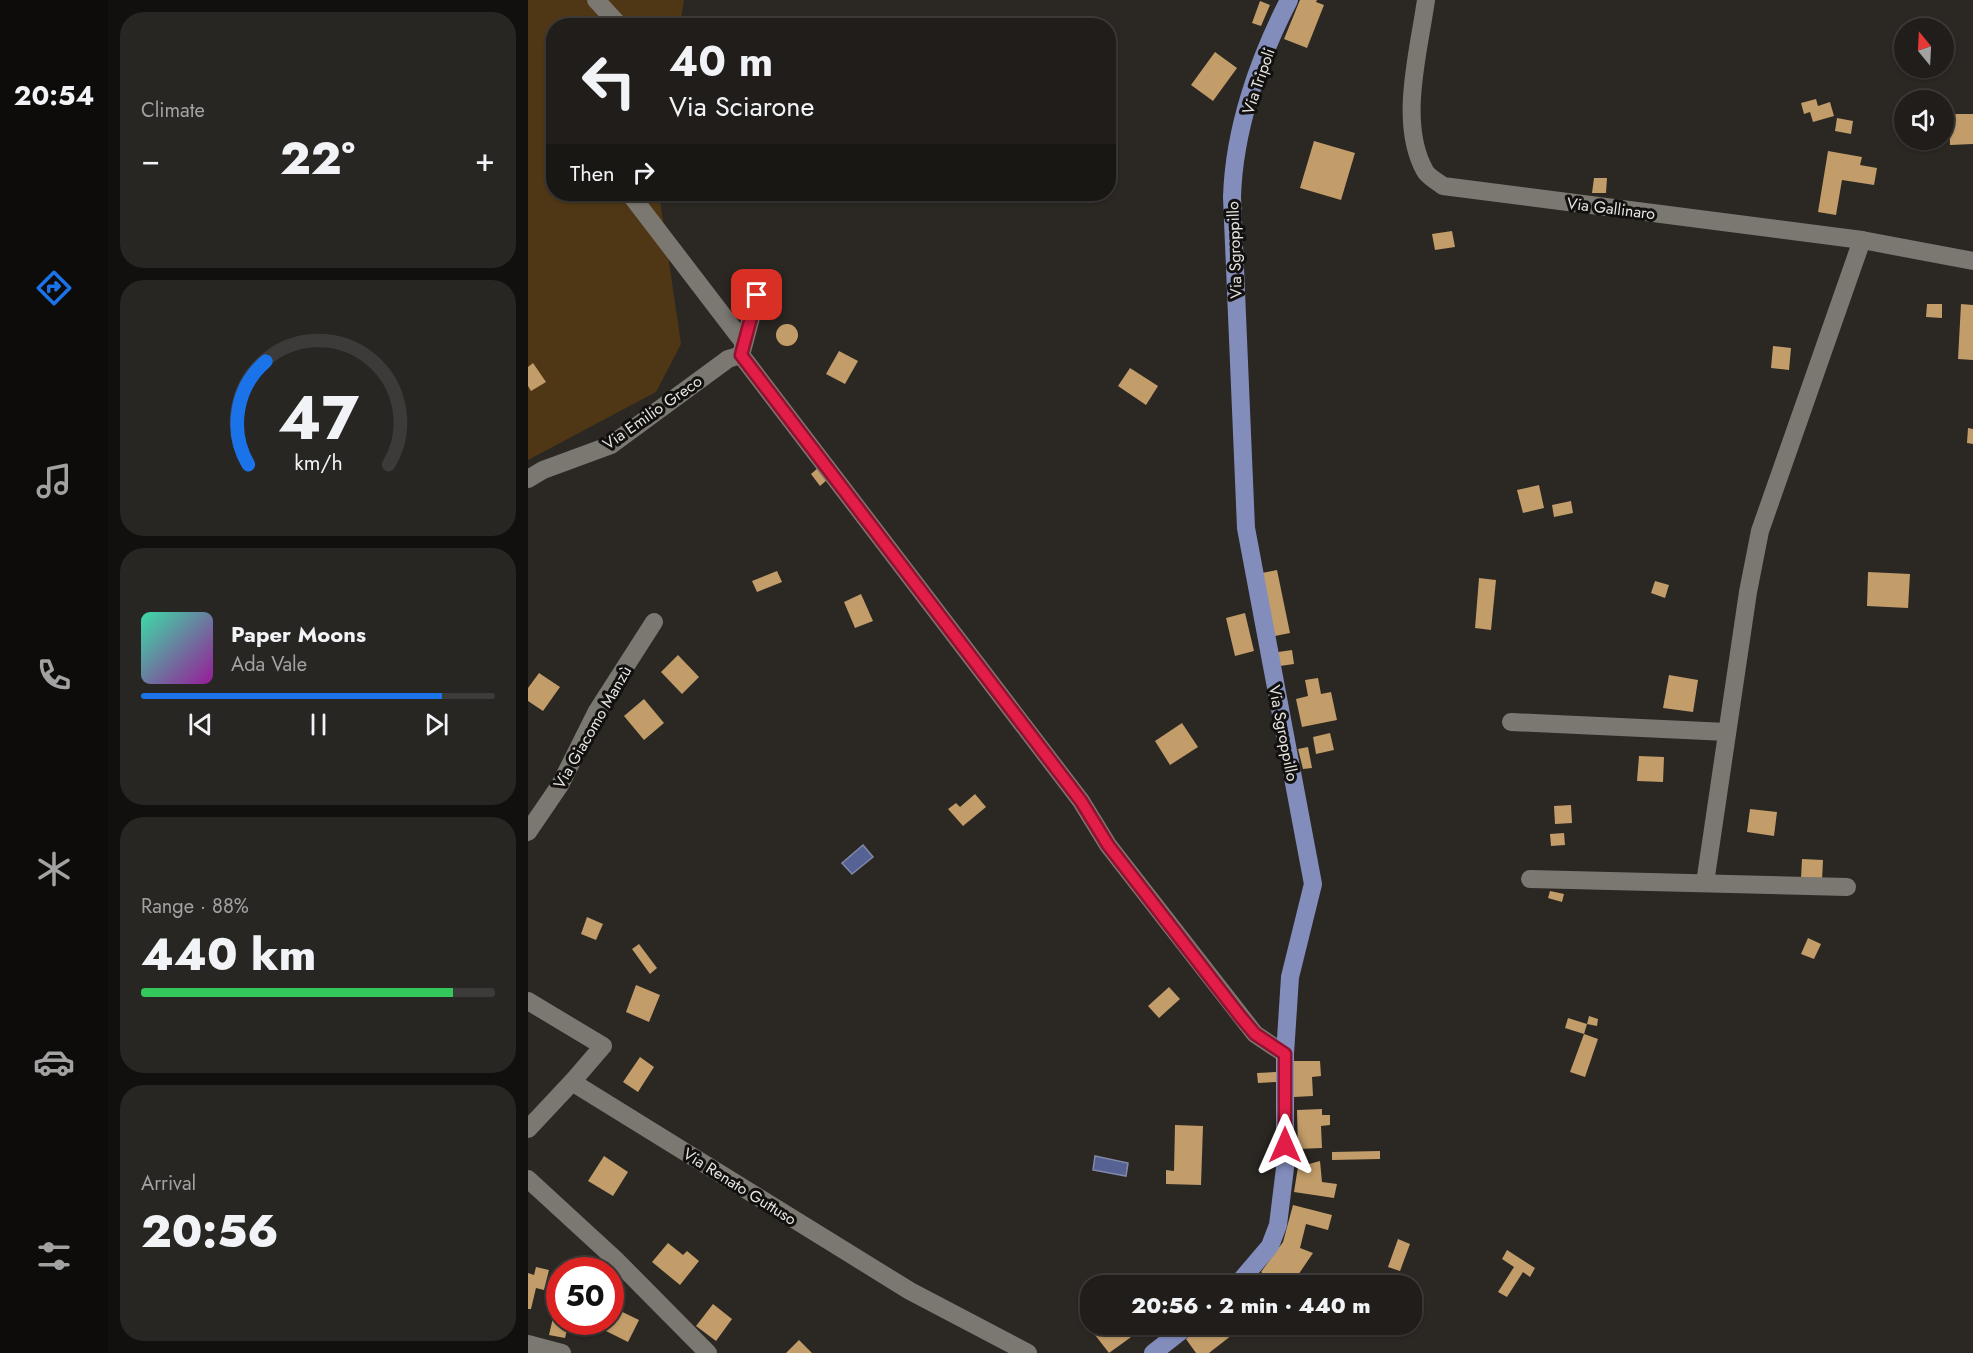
<!DOCTYPE html>
<html lang="en">
<head>
<meta charset="utf-8">
<style>
  :root { --surface:#201d1a; --page:#282623; --text:#f1f3f6; --muted:#a2a2a2; --line:#3d3b39; --accent:#1a73e8 }
  body { margin:0; font-family:Jost,sans-serif; background:var(--page); color:var(--text); height:100vh; display:flex; flex-direction:column; font-size:22px; white-space:nowrap }
  * { box-sizing:border-box; margin:0 }
  p { font-size:20px; color:var(--muted) }
  .icon { flex:none; width:33px; height:33px; fill:none; stroke:currentColor; stroke-width:2; stroke-linecap:round; stroke-linejoin:round }
  .map { position:relative; flex:1; overflow:hidden }
  .panel { display:flex; flex-direction:column; gap:12px; padding:12px; background:#12100e; width:420px }
  .panel>* { flex:none }
  .banner { position:absolute; left:18px; top:18px; width:570px; height:183px; border-radius:24px; box-shadow:0 2px 4px #0004,0 0 0 2px var(--line); background:#201d1a; color:var(--text); overflow:hidden }
  .needle { width:39px; rotate:342deg }
  .buttons { position:absolute; left:1366px; top:18px; display:grid; gap:12px }
  .buttons a { display:grid; place-items:center; width:60px; height:60px; border-radius:50%; background:var(--surface); box-shadow:0 2px 4px #0004,0 0 0 2px var(--line); font-size:30px }
  .speed { position:absolute; left:18px; top:1257px; display:flex; gap:12px; font-size:30px; font-weight:700; text-align:center }
  .speed>* { display:grid; place-content:center; width:78px; height:78px; border-radius:50%; background:var(--surface); box-shadow:0 2px 4px #0004,0 0 0 2px var(--line); line-height:1 }
  .speed .limit { border:9px solid #d22; background:#fff; color:#111 }
  .pin { position:absolute; display:grid; place-items:center; width:51px; height:51px; color:#fff; margin:-26px; border-radius:12px; box-shadow:0 3px 9px #0006 }
  .me { position:absolute; width:66px; margin:-33px; rotate:0deg; stroke-linejoin:round; filter:drop-shadow(0 0 4px #0008) }
  .turn { display:flex; align-items:center; gap:21px; height:126px; padding:0 24px; font-size:27px }
  .turn .icon { width:78px; height:78px; stroke-width:2.5 }
  .turn b { display:block; font-size:42px; line-height:51px }
  .then { display:flex; align-items:center; height:57px; padding:0 24px; background:#0003; gap:12px; font-size:22px }
  .big { font-size:45px; font-weight:800; line-height:1.1 }
  .panel .tile { flex:1; display:flex; flex-direction:column; justify-content:center; gap:9px; min-width:0; padding:0 21px; border-radius:24px; background:var(--page) }
  .panel .dial { align-items:center; gap:0 }
  .dial svg { height:156px; overflow:visible; fill:none; stroke:var(--line); stroke-width:7; stroke-linecap:round; text-anchor:middle }
  .dial text { fill:var(--text); stroke:none }
  .song { display:flex; align-items:center; gap:18px }
  .cover { width:72px; height:72px; border-radius:9px; background:linear-gradient(135deg,hsl(160 70% 55%),hsl(300 70% 35%)) }
  .played { height:6px; border-radius:3px; background:linear-gradient(90deg,var(--accent) 85%,var(--line) 85%) }
  .keys { display:flex; justify-content:space-around; direction:ltr }
  .heat { display:flex; justify-content:space-between; align-items:center; font-size:33px; direction:ltr }
  .charge { height:9px; border-radius:4px; background:linear-gradient(90deg,#34c759 88%,var(--line) 0) }
  .trip { position:absolute; left:552px; top:1275px; width:342px; height:60px; border-radius:24px; background:var(--surface); box-shadow:0 2px 4px #0004,0 0 0 2px var(--line); font-weight:800; line-height:60px; text-align:center }
  main { display:flex; flex:1; min-height:0 }
  .menu { display:flex; flex-direction:column; width:108px; justify-content:space-around; align-items:center; background:#0d0c0a; color:var(--muted) }
  .menu .icon { width:42px; height:42px }
  .menu .current { color:var(--accent) }
  .menu b { font-size:27px; color:var(--text) }
  .map>svg:first-child { display:block }
  .green { fill:#4f3715 }
  .water { fill:#566294; stroke:#8289ab; stroke-width:1.5 }
  .building { fill:#c29d69 }
  .lines { fill:none; stroke-linecap:round; stroke-linejoin:round }
  .minor { stroke:#7b7771; stroke-width:18 }
  .major { stroke:#828dbc; stroke-width:18 }
  .route-casing { stroke:#92132f; stroke-width:15 }
  .route { stroke:#e11d48; stroke-width:10 }
  .labels { text-anchor:middle; stroke-width:6; stroke-linejoin:round; paint-order:stroke }
  .street-label { font-size:16px; fill:#e7e5e2; stroke:#12100e }
</style>
</head>
<body>
<main>
<nav class="menu">
<b>20:54</b>
<svg class="icon current" aria-label="directions" viewBox="0 0 24 24"><path d="M12 3l9 9-9 9-9-9zM9 14v-3h6M13 9l2 2-2 2"/></svg>
<svg class="icon" aria-label="music" viewBox="0 0 24 24"><path d="M9 18V5l10-2v13"/><circle cx="6" cy="18" r="3"/><circle cx="16" cy="16" r="3"/></svg>
<svg class="icon" aria-label="phone" viewBox="0 0 24 24"><path d="M5 4h4l2 5-3 2q2 4 5 5l2-3 5 2v4C11 20 4 13 5 4z"/></svg>
<svg class="icon" aria-label="climate" viewBox="0 0 24 24"><path d="M12 3v18M4 7l16 10M4 17L20 7"/></svg>
<svg class="icon" aria-label="car" viewBox="0 0 24 24"><path d="M5 17H2v-5l4-1 3-4h7l3 4 3 1v5h-3M9 17h6M6 11h13"/><circle cx="7" cy="17" r="2"/><circle cx="17" cy="17" r="2"/></svg>
<svg class="icon" aria-label="filters" viewBox="0 0 24 24"><path d="M4 7h16M4 17h16"/><circle cx="9" cy="7" r="2"/><circle cx="15" cy="17" r="2"/></svg>
</nav>
<section class="panel">
<div class="tile"><p>Climate</p>
<div class="heat"><a>−</a><b class="big">22°</b><a>+</a></div>
</div>
<div class="tile dial"><svg viewBox="0 0 100 80">
<path d="M14 69A42 42 0 1 1 86 69"/>
<path d="M14 69A42 42 0 0 1 23 16" stroke="#1a73e8"/>
<text x="50" y="56" font-size="32" font-weight="700">47</text>
<text x="50" y="72" font-size="11">km/h</text>
</svg></div>
<div class="tile">
<div class="song"><i class="cover"></i><div><b>Paper Moons</b><p>Ada Vale</p></div></div>
<div class="played"></div>
<div class="keys"><svg class="icon" aria-label="previous" viewBox="0 0 24 24"><path d="M18 5L8 12l10 7zM5 5v14"/></svg><svg class="icon" aria-label="pause" viewBox="0 0 24 24"><path d="M8 5v14M16 5v14"/></svg><svg class="icon" aria-label="next" viewBox="0 0 24 24"><path d="M6 5l10 7-10 7zM19 5v14"/></svg></div>
</div>
<div class="tile"><p>Range · 88%</p><b class="big">440 km</b><div class="charge"></div></div>
<div class="tile"><p>Arrival</p><b class="big">20:56</b></div>
</section>
<div class="map">
<svg width="1445" height="1353" viewBox="0 0 1445 1353">
  <rect width="100%" height="100%" fill="#2b2723"/>
  <path class="green" d="M0 0H156L152 25 26 26V194H131L153 344 128 392 0 460Z"/>
  <g class="water">
    <path d="M335 845 345 857 324 874 314 863Z"/>
    <path d="M567 1156 600 1163 598 1176 565 1170Z"/>
  </g>
  <g class="building">
    <path d="M772 0H789L788 2 796 5 779 48 756 39Z"/>
    <path d="M732 1 742 5 733 26 724 23Z"/>
    <path d="M687 52 709 68 685 101 663 85Z"/>
    <path d="M1288 99 1290 106 1302 102 1306 116 1285 122 1282 112 1276 114 1273 103Z"/>
    <path d="M1421 114H1445V144L1422 145Z"/>
    <path d="M1309 118 1325 121 1323 134 1307 131Z"/>
    <path d="M786 141 827 153 813 200 772 188Z"/>
    <path d="M1300 151 1334 157 1332 165 1349 168 1346 185 1314 180 1308 215 1290 212Z"/>
    <path d="M1066 178H1079L1078 193H1064Z"/>
    <path d="M924 231 927 247 907 250 904 234Z"/>
    <path d="M1399 304H1414V318L1398 317Z"/>
    <path d="M1433 304 1445 305V360L1430 359Z"/>
    <circle cx="259" cy="335" r="11"/>
    <path d="M1245 346 1263 348 1261 370 1243 368Z"/>
    <path d="M311 351 330 361 317 384 298 374Z"/>
    <path d="M5 363 18 382 3 391 0 386V367Z"/>
    <path d="M602 368 630 386 618 405 590 386Z"/>
    <path d="M1440 428 1445 429V444L1439 443Z"/>
    <path d="M291 467 300 479 292 486 283 474Z"/>
    <path d="M1011 485 1016 508 995 513 989 490Z"/>
    <path d="M1043 501 1045 513 1026 517 1024 505Z"/>
    <path d="M749 570 762 633 747 636 734 573Z"/>
    <path d="M249 571 254 582 229 592 224 581Z"/>
    <path d="M1340 572 1382 574 1380 608 1339 606Z"/>
    <path d="M951 578 968 580 963 630 947 628Z"/>
    <path d="M1127 581 1141 585 1137 598 1123 593Z"/>
    <path d="M333 594 345 621 327 628 316 602Z"/>
    <path d="M717 613 726 651 707 656 698 618Z"/>
    <path d="M764 650 766 664 752 666 750 652Z"/>
    <path d="M150 655 171 677 154 694 133 672Z"/>
    <path d="M11 673 32 687 15 711 0 701V688Z"/>
    <path d="M1141 675 1170 680 1165 712 1135 708Z"/>
    <path d="M790 678 793 694 803 692 809 720 774 727 768 699 780 696 777 680Z"/>
    <path d="M116 699 136 723 116 740 96 716Z"/>
    <path d="M654 723 670 747 642 765 627 741Z"/>
    <path d="M802 733 806 750 788 754 785 737Z"/>
    <path d="M780 747 784 768 775 769 770 749Z"/>
    <path d="M1111 756 1136 757 1135 782 1109 781Z"/>
    <path d="M447 794 458 807 435 826 420 809 428 803 432 807Z"/>
    <path d="M1043 805 1044 823 1027 824 1026 806Z"/>
    <path d="M1222 809 1249 812 1246 836 1219 832Z"/>
    <path d="M1036 833 1037 845 1023 846 1022 834Z"/>
    <path d="M1274 859 1295 860 1294 881 1273 879Z"/>
    <path d="M1022 891 1036 894 1034 902 1020 898Z"/>
    <path d="M59 917 75 924 68 940 53 934Z"/>
    <path d="M1280 938 1293 944 1286 959 1273 954Z"/>
    <path d="M111 944 129 968 122 974 104 949Z"/>
    <path d="M108 985 132 995 121 1022 98 1012Z"/>
    <path d="M641 987 652 999 631 1018 620 1006Z"/>
    <path d="M1061 1016 1070 1019 1069 1026 1059 1024Z"/>
    <path d="M1040 1018 1059 1024 1056 1034 1037 1028Z"/>
    <path d="M1056 1034 1070 1039 1057 1077 1042 1072Z"/>
    <path d="M112 1057 126 1067 110 1092 95 1082Z"/>
    <path d="M765 1061H792L793 1076 784 1077 785 1096 766 1097Z"/>
    <path d="M748 1072 749 1082 730 1083 729 1073Z"/>
    <path d="M794 1109V1115H802V1125L793 1126 794 1148 770 1149 769 1110Z"/>
    <path d="M647 1125 675 1126 673 1185 638 1184V1170L646 1171Z"/>
    <path d="M852 1151V1159L804 1160V1152Z"/>
    <path d="M76 1156 100 1172 85 1196 60 1181Z"/>
    <path d="M792 1161 794 1182 809 1184 806 1198 766 1192 770 1167Z"/>
    <path d="M765 1205 804 1215 800 1230 778 1224 772 1248 785 1253 768 1278 779 1286H753L733 1272 755 1242Z"/>
    <path d="M870 1239 882 1244 872 1271 860 1267Z"/>
    <path d="M140 1243 155 1255 159 1251 171 1261 152 1285 124 1262Z"/>
    <path d="M979 1250 1007 1268 1002 1277 995 1272 979 1297 970 1292 986 1267 974 1259Z"/>
    <path d="M8 1267 21 1270 16 1290 8 1288 3 1309H0V1273L6 1275Z"/>
    <path d="M726 1277 737 1286H719Z"/>
    <path d="M185 1304 204 1319 188 1341 168 1326Z"/>
    <path d="M82 1306 111 1320 100 1342 60 1322H82Z"/>
    <path d="M27 1309 32 1310V1322H41L37 1338 21 1335Z"/>
    <path d="M572 1324H616L617 1327 581 1353 564 1331Z"/>
    <path d="M676 1324H710L713 1328 681 1353H668L658 1339Z"/>
    <path d="M271 1340 284 1353H258Z"/>
  </g>
  <g class="lines">
    <g class="minor">
      <path d="M68 0 92 26"/>
      <path d="M898 0C891 51 870 123 897 171 900 177 909 181 915 186L1334 240 1445 261"/>
      <path d="M102 194 216 343"/>
      <path d="M229 295 213 355 553 801 580 845 727 1034 757 1054"/>
      <path d="M0 479 15 470 83 445 200 359 213 355"/>
      <path d="M983 722 1199 732"/>
      <path d="M0 832 32 785 69 711 126 622"/>
      <path d="M1002 879 1319 887"/>
      <path d="M1177 883 1220 592 1232 531 1334 240"/>
      <path d="M0 1001 75 1046 44 1082 382 1291 500 1353"/>
      <path d="M0 1129 44 1082"/>
      <path d="M0 1179 87 1259 180 1353"/>
      <path d="M0 1344 34 1353"/>
    </g>
    <g class="major">
      <path d="M708 1286 742 1246 750 1225 757 1168V1054L762 977 785 884 718 528 704 197C706 130 730 60 761 0"/>
      <path d="M625 1353 662 1324"/>
    </g>
  </g>
  <g class="lines">
    <g class="route-casing">
      <path id="route" d="M229 295 213 355 553 801 580 845 712 1016 727 1034 757 1054V1145"/>
    </g>
    <use href="#route" class="route"/>
  </g>
  <g class="labels">
    <g class="street-label">
      <text transform="translate(730 81) rotate(-71)" y="6">Via Tripoli</text>
      <text transform="translate(1083 208) rotate(7)" y="6">Via Gallinaro</text>
      <text transform="translate(706 250) rotate(-92)" y="6">Via Sgroppillo</text>
      <text transform="translate(124 412) rotate(-35)" y="6">Via Emilio Greco</text>
      <text transform="translate(64 727) rotate(-60)" y="6">Via Giacomo Manzù</text>
      <text transform="translate(756 733) rotate(79)" y="6">Via Sgroppillo</text>
      <text transform="translate(212 1186) rotate(32)" y="6">Via Renato Guttuso</text>
    </g>
  </g>
</svg>
<div class="buttons">
<a><svg class="needle" viewBox="-14 -14 28 28"><path d="M0-13l5 13h-10z" fill="#e53935"/><path d="M0 13l5-13h-10z" fill="#a2a2a2"/></svg></a>
<a><svg class="icon" aria-label="sound" viewBox="0 0 24 24"><path d="M4 9h4l5-4v14l-5-4H4zM17 9q2 3 0 6"/></svg></a>
</div>
<div class="speed"><div class="limit">50</div></div>
<div class="pin" style="left:229px;top:295px;background:#d93025"><svg class="icon" aria-label="arrive" viewBox="0 0 24 24"><path d="M6 21V4h12l-3 4 3 4H6"/></svg></div>
<svg class="me" style="left:757px;top:1145px" viewBox="-20 -20 40 40"><path d="M0-17L14 15 0 8-14 15z" fill="#e11d48" stroke="#fff" stroke-width="4"/></svg>
<div class="trip">20:56 · 2 min · 440 m</div>
<div class="banner">
<div class="turn"><svg class="icon" aria-label="left" viewBox="0 0 24 24"><path d="M17 20v-9H6M10 6l-5 5 5 5"/></svg><div><b>40 m</b>Via Sciarone</div></div>
<div class="then">Then<svg class="icon" aria-label="right" viewBox="0 0 24 24"><path d="M7 20v-9h11M14 6l5 5-5 5"/></svg></div>
</div>
</div>
</main>
</body>
</html>
